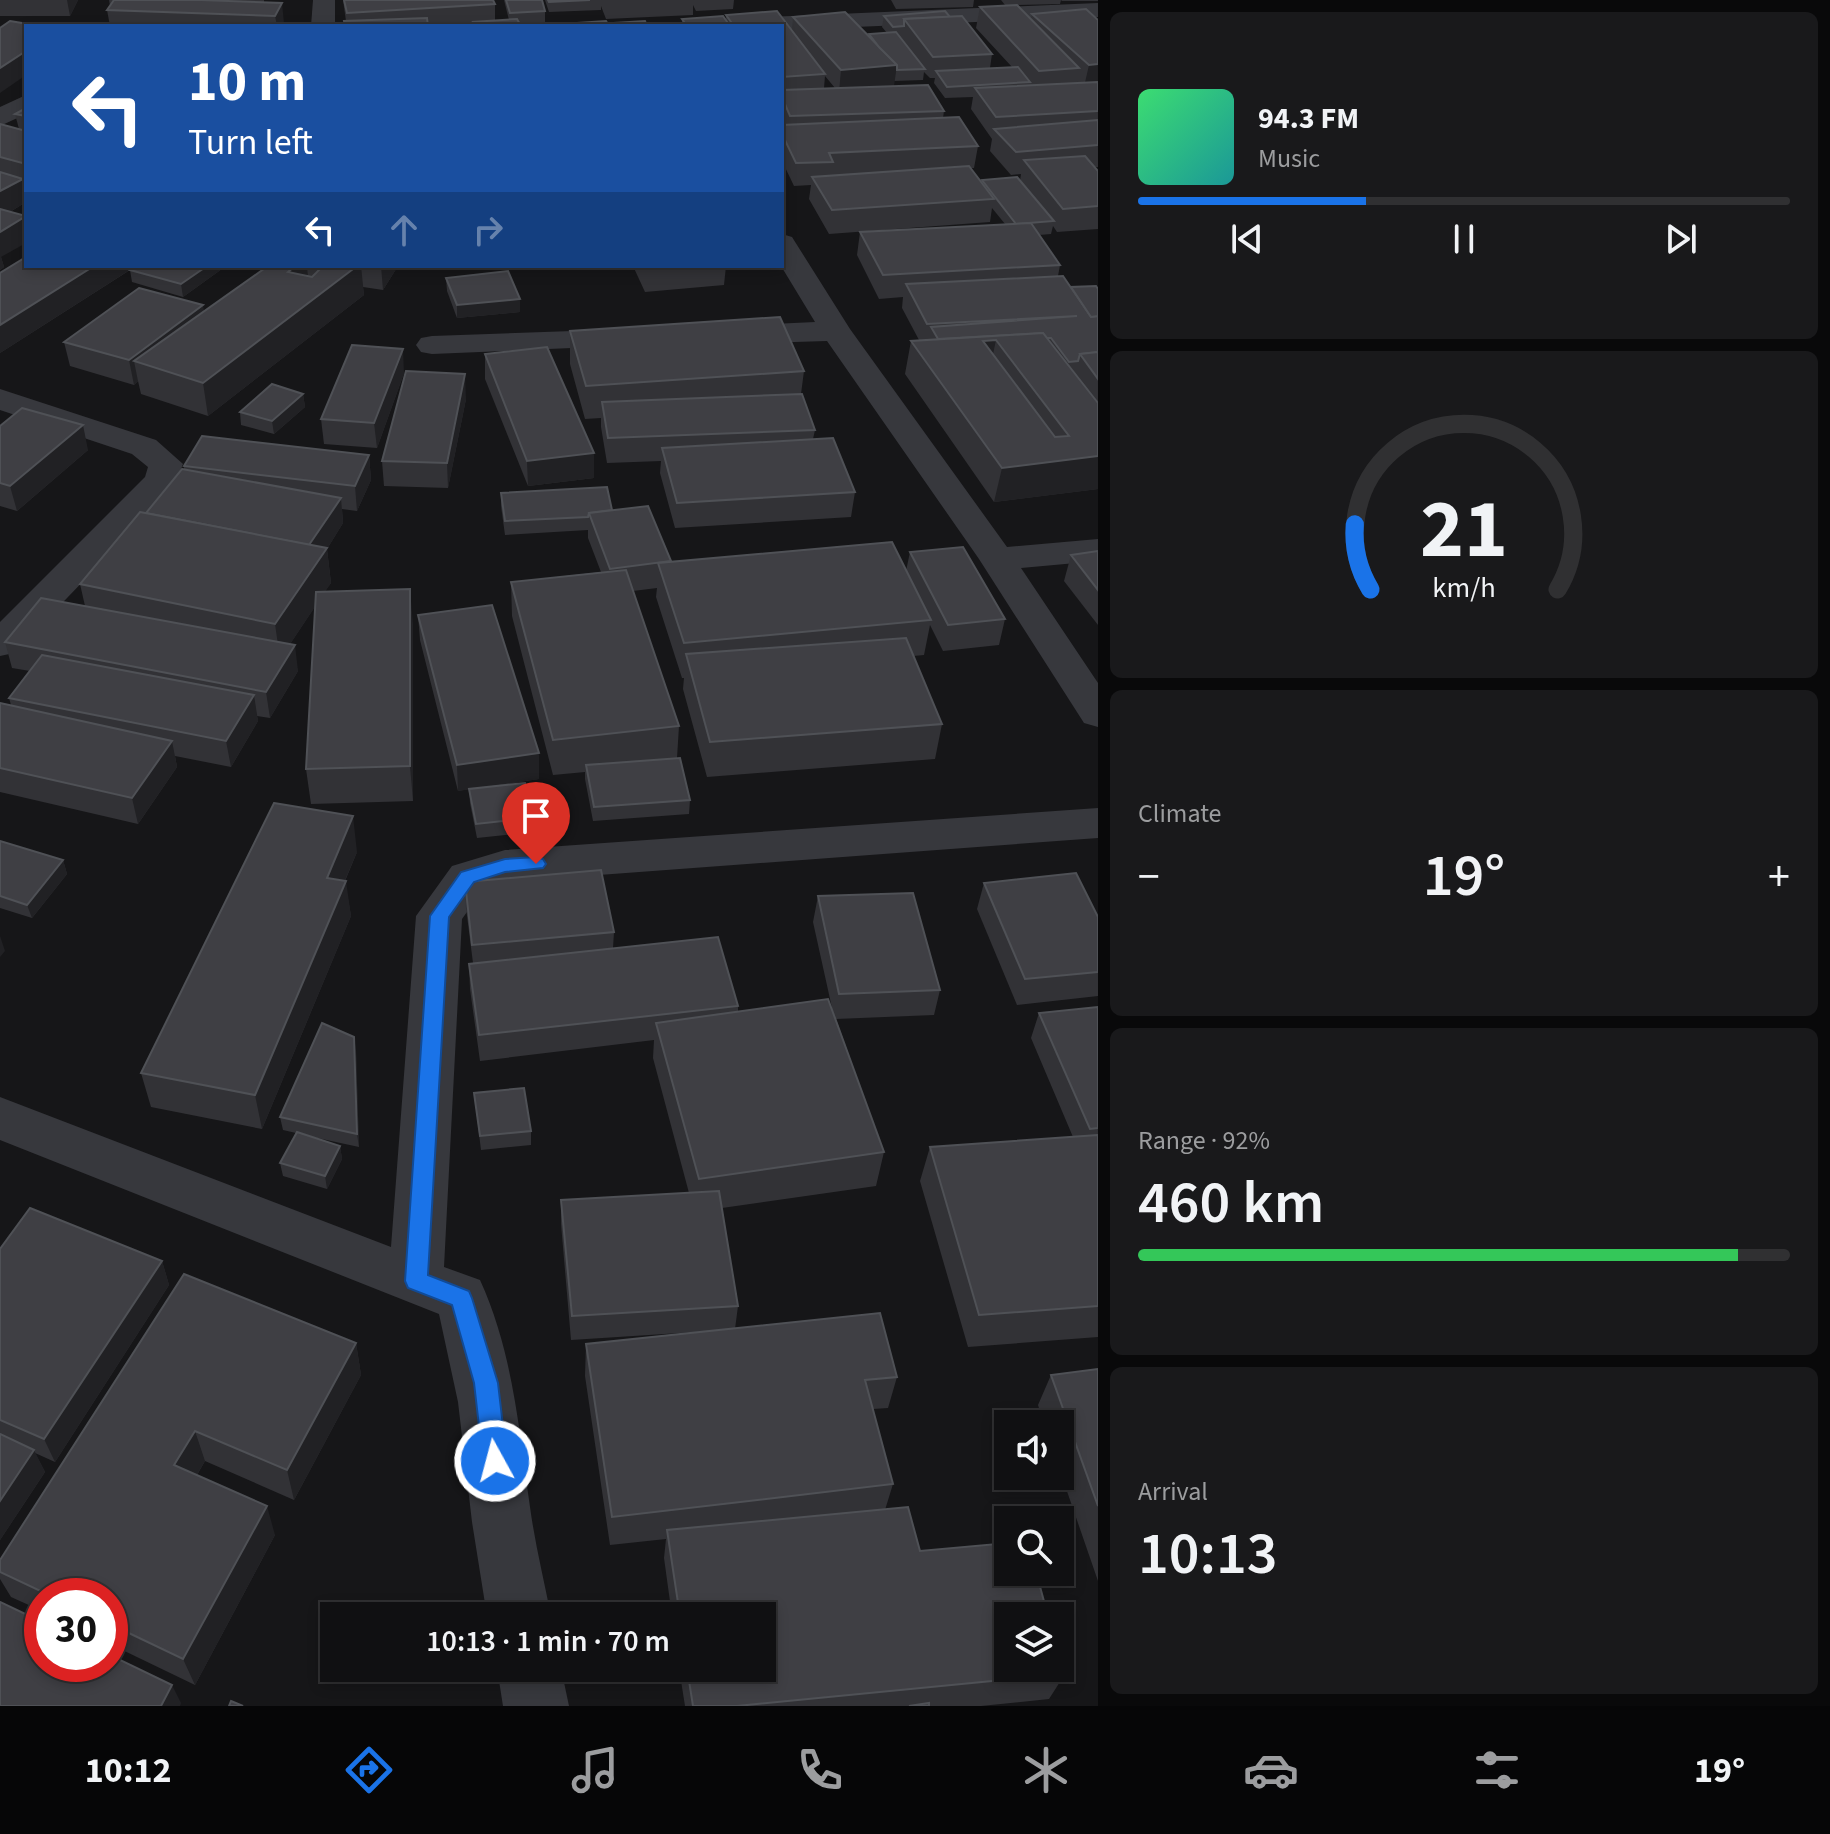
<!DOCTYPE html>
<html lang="en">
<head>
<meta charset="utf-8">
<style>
  :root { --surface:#101012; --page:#19191b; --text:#f1f3f6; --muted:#9c9d9f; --line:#303032; --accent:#1a73e8 }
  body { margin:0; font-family:"Source Sans 3",sans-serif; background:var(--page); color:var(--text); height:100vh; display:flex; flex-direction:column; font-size:30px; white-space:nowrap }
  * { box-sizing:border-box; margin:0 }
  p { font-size:26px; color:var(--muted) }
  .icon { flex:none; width:44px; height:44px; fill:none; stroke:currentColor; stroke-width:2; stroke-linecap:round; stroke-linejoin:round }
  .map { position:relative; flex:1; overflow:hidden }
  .panel { display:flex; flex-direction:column; gap:12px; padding:12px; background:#09090a; width:732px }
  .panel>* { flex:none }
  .hud { position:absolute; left:24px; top:24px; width:760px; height:244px; border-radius:0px; box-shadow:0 4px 12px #0003,0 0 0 2px var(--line); background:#1a4fa0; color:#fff; overflow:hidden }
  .fabs { position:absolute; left:994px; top:1410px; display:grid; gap:16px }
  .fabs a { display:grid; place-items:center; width:80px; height:80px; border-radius:0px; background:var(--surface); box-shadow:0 4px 12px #0003,0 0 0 2px var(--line); font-size:40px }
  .speed { position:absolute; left:24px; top:1578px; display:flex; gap:16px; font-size:40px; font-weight:700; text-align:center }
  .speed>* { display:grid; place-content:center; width:104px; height:104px; border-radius:50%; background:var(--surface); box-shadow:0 4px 12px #0003,0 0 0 2px var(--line); line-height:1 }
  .speed .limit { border:12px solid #d22; background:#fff; color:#111 }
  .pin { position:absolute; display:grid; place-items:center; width:68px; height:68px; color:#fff; margin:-82px -34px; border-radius:50% 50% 50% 0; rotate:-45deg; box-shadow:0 0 8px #0007 }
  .pin .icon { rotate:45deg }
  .me { position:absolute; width:88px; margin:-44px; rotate:353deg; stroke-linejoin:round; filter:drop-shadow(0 0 6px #0008) }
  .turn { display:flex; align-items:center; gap:28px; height:168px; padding:0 32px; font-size:36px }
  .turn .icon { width:104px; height:104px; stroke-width:2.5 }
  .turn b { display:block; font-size:56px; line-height:68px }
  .lanes { display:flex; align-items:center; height:76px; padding:0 32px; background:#0003; justify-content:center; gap:40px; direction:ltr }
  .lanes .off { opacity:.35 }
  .big { font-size:60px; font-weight:600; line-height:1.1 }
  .panel .tile { flex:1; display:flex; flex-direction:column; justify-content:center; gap:12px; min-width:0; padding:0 28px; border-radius:12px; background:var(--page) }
  .panel .dial { align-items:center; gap:0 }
  .dial svg { height:208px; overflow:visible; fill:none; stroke:var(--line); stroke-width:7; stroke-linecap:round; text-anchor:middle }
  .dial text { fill:var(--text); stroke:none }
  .song { display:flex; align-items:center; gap:24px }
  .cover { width:96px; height:96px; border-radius:12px; background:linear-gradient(135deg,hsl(140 70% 55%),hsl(180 70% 35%)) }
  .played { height:8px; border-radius:4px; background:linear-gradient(90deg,var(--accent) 35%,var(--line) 35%) }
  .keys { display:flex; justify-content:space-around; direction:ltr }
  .heat { display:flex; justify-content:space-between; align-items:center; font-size:44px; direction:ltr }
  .charge { height:12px; border-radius:6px; background:linear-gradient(90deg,#34c759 92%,var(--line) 0) }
  .trip { position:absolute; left:320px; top:1602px; width:456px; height:80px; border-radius:0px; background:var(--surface); box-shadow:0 4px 12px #0003,0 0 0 2px var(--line); font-weight:600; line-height:80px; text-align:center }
  .dock { display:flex; height:128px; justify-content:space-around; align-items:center; background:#060607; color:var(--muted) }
  .dock .icon { width:56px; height:56px }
  .dock .current { color:var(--accent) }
  .dock b { font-size:36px; color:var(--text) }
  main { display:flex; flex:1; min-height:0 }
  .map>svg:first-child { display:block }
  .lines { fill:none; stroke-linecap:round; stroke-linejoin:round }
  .minor { fill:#37383d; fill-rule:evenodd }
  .wall { fill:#323236; fill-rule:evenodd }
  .shaded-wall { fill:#212124 }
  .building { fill:#3f3f44; stroke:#4f5156; stroke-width:2; fill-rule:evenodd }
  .route { fill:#1a73e8; stroke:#114b97; stroke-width:2 }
</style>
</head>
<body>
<main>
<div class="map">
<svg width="1098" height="1706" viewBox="0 0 1098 1706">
  <rect width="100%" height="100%" fill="#161618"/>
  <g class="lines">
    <g class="minor">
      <path d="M313 0H335V26H311Z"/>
      <path d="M1098 3V17L782 30V26H706L710 21 718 19Z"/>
      <path d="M26 95V114L0 126V107Z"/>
      <path d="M782 234 792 237 850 329 1007 547 1098 539V561L1021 568 1098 683V727L1084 723 979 559 827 341 727 344 716 342 711 335 716 328 727 326 815 322 781 266Z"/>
      <path d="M630 329 641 331 646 338 641 345 432 354 421 352 416 345 421 338 432 336Z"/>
      <path d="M0 389 156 440 183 464 174 487 14 653 0 656V622L145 477 148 467 132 454 0 410Z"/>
      <path d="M1098 808V838L505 882 484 888 462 919 444 1267 480 1280C513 1352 519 1430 530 1507 535 1544 544 1580 551 1616H487L472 1522 458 1402 439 1314 0 1140V1097L391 1247 416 916 452 866 505 850Z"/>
      <path d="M497 1668H561L569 1706H503Z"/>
    </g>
  </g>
  <g class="wall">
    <path d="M0 0H78L70 16H0Z"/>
    <path d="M109 0H264V2L284 23 283 26H110L107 10 110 6Z"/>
    <path d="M343 0H493L495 4V21L509 20 504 0H542L545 11V22L519 23 521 26H345L346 21Z"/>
    <path d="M545 0H734L733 9 696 11 693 5V15L606 19 601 6V10L549 12Z"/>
    <path d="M891 0H974L973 7 896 9Z"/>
    <path d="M1001 0H1061L1060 4 1018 5 1031 18 1032 14 1086 9 1098 20V167H1095L1098 171V229L1057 232 1053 226 1051 234 1039 235 1060 265 1058 276H1063L1071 287 1096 286 1098 289V489L994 502 905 374 911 341 919 340 902 308 903 297 879 299 857 255 860 232 1005 224 992 208 990 222 829 234 809 199 811 185 794 186 782 161V26H682V19L723 16 726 21V15L777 11 792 31 793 17 845 12 869 36V34L887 33 882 27 884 16 945 11 950 17 962 16 992 54 990 68 1012 67 976 28 980 7 1005 5ZM924 72 930 78H935L934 83 945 98 973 97 971 109 992 139 990 151 1011 175 1021 174 1020 181 1017 177 982 180 981 182 971 168H974L978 146 959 117 943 118 944 111 928 85 894 86V81L923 80ZM825 76 835 88H824Z"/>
    <path d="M1061 0H1098V1H1062Z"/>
    <path d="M26 108V185H24L26 202 10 212 1 257 4 267 0 270V124L19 129 15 114Z"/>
    <path d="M26 266H226L183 297 132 282 130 270 0 353Z"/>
    <path d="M268 266H398L383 290 363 287 364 295 208 416 141 394 138 381 134 385 70 366 64 342 204 311Z"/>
    <path d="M633 266H726L724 285 645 292Z"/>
    <path d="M446 278 520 299V312L457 318 447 291Z"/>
    <path d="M570 331 804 371 801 394 815 430 813 439 855 492 851 517 675 528 660 473 661 461 607 463 601 427V418L585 419 570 364Z"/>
    <path d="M485 354 594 453V478L528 486 485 379Z"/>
    <path d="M404 373 377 448 324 444 321 419Z"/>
    <path d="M303 394 305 407 274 434 241 425 240 412Z"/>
    <path d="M466 399 448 488 384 486 382 461Z"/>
    <path d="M0 426 88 450 17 511 0 506Z"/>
    <path d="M369 455 371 480 357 511 342 509 343 523 327 549 331 583 324 592 413 624V801L311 804 306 769 316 605 290 644 298 671 270 718 257 716 258 721 231 767 175 756 177 767 138 824 0 792V703L11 705 9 698 30 671 12 668 5 642 85 606 80 584 146 513 184 470V466Z"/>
    <path d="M501 493 612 510 671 561 906 571 910 552 1005 619 999 645 943 651 930 625 924 655 913 656 942 724 935 759 707 777 683 689 684 678H682L656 597 657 588 633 591 679 726 677 758 690 800 689 814 593 821 585 779V772L553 775 512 616 511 582 601 572 588 538V530L505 535 501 506Z"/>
    <path d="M1098 551V625L1064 581 1071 555Z"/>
    <path d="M418 615 539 753V779L487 787 532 818 533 832 477 838 470 803 469 789 458 791 420 640Z"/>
    <path d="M0 841 63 860 67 874 32 918 0 908Z"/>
    <path d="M357 852 345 881 351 916 262 1129 151 1107 141 1073Z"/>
    <path d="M465 882 614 932 613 948 738 1006V1012L832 1008 813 922 818 896 940 990 934 1015 836 1019 884 1152 876 1186 722 1208 738 1306 735 1329 897 1377 888 1408 873 1409 893 1484 885 1510 920 1551 1065 1674 1049 1699 981 1706H685L679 1668H762V1616H672L664 1558 666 1539 610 1545 585 1376 586 1344 711 1331 571 1340 561 1224V1200L689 1193 653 1058 654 1040 480 1061 470 989 469 964 473 963 466 908Z"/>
    <path d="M984 883 1098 917V996L1017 1005 977 909Z"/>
    <path d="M1098 1007V1337L968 1347 920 1181 930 1147 1073 1137 1031 1038 1039 1013Z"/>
    <path d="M356 1050 359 1147 308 1136 340 1146 342 1159 327 1189 283 1176 280 1163 296 1133 283 1130 280 1117Z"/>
    <path d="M474 1093 531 1131V1145L481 1150Z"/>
    <path d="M0 1249 162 1261 169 1285 55 1462 35 1453 45 1472 0 1540Z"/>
    <path d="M184 1274 356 1343 361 1375 294 1500 205 1461 197 1475 275 1535 195 1685 110 1644V1596H42V1611L11 1597 0 1579V1572Z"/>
    <path d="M1098 1369V1581L1060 1471V1424H1044L1038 1405 1051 1375Z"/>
  </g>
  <g class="shaded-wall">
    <path d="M67 0H78L70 16Z"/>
    <path d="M282 3 284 23 283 26H277L275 16Z"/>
    <path d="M26 51V75L0 93V68Z"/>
    <path d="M1098 64V85L1084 87 1089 65Z"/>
    <path d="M897 65 894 86 839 92 841 70Z"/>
    <path d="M23 179 26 193V202L0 218V191Z"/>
    <path d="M26 216V243L1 257 4 267 0 270V232Z"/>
    <path d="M94 266H136L0 353V325Z"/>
    <path d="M207 266H226L183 297 181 284Z"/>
    <path d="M295 266H307L309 288 288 272Z"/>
    <path d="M357 266H361L364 295 208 416 203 383Z"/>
    <path d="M381 266H398L383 290Z"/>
    <path d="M446 266H479L446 269Z"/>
    <path d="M520 299V312L457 318V305Z"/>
    <path d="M203 305 207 329 134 361 138 381 134 385 129 360Z"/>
    <path d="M996 340 989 373 983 341Z"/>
    <path d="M403 349 404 373 377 448 374 423Z"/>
    <path d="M465 374 466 399 448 488 447 463Z"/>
    <path d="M303 394 305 407 274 434 272 421Z"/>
    <path d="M83 425 88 450 17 511 10 486Z"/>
    <path d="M594 453V478L528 486 527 461Z"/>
    <path d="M369 455 371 480 357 511 355 486Z"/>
    <path d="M1098 456V489L994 502 1002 468Z"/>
    <path d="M341 498 343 523 327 549 331 583 280 659 275 624 309 545Z"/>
    <path d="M410 589 413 624V801L410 766Z"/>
    <path d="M295 645 298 671 270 718 266 692Z"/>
    <path d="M254 695 258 721 231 767 226 741Z"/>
    <path d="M172 741 177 767 138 824 132 798Z"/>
    <path d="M539 753V779L458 791 457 765Z"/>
    <path d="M353 816 357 852 331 913 327 878Z"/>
    <path d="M63 860 67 874 32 918 27 905Z"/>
    <path d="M346 881 351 916 262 1129 255 1095Z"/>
    <path d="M0 936 5 951 0 957Z"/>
    <path d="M354 1037 356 1050 359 1147 357 1134Z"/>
    <path d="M340 1146 342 1159 327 1189 325 1176Z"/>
    <path d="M162 1261 169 1285 55 1462 44 1439Z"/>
    <path d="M356 1343 361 1375 294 1500 287 1470Z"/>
    <path d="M195 1431 205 1461 185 1495 174 1465Z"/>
    <path d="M34 1450 45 1472 0 1540V1501Z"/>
    <path d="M267 1506 275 1535 195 1685 183 1659Z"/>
    <path d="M172 1685 181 1703 180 1706H161Z"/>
  </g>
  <g class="building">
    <path d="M114 0H201L282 3 275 16 107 10Z"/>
    <path d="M344 0H493L495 4 347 13Z"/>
    <path d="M506 0H542L545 11 510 13Z"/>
    <path d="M548 0H590L549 2Z"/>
    <path d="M1017 5 1079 68 1039 71 980 7Z"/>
    <path d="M1086 9 1098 20V64L1089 65 1032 14Z"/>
    <path d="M777 11 825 74 782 77V26H734L726 15Z"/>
    <path d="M945 11 950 17 904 19V26L893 27 884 16Z"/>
    <path d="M845 12 897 65 841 70 793 17Z"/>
    <path d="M723 16 730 26H687L682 19Z"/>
    <path d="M962 16 992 54 933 57 904 19Z"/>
    <path d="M427 18 428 26H345L344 21Z"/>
    <path d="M517 19 521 26H475L473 22Z"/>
    <path d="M10 21 40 26H26V51L0 68V28Z"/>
    <path d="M606 21 609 26H532Z"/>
    <path d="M645 21 647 26H617L615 23Z"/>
    <path d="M896 32 925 69 897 70V65L879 47 869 34Z"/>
    <path d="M1018 67 1030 82 947 87 936 71Z"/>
    <path d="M1098 82V111L996 117 975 88Z"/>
    <path d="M928 85 944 111 790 116 782 97V90Z"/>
    <path d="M26 108V116L15 114Z"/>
    <path d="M959 117 978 146 829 153 833 162 796 163 782 134V125Z"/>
    <path d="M1098 120V145L1016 152 994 129Z"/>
    <path d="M0 124 26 131V164L0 157Z"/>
    <path d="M1085 156 1098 171V206L1063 209 1024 160Z"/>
    <path d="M969 166 994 199 832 210 812 177Z"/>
    <path d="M0 172 23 179 0 191Z"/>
    <path d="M1017 177 1054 221 1016 224 982 180Z"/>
    <path d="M0 209 26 216 0 232Z"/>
    <path d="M1031 223 1060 265 883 275 860 232Z"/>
    <path d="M26 257V266H94L0 325V273Z"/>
    <path d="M135 266H207L181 284 130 270Z"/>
    <path d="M268 266H295L288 272 312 277 323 266H357L203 383 134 361Z"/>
    <path d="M645 266H671L646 268Z"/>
    <path d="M508 271 520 299 457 305 446 278Z"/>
    <path d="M1063 276 1091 317 1098 316V352L1080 354 1078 361 1069 362 1051 338H1047L1043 333 938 339 931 327 1077 316 927 324 906 284Z"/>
    <path d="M1096 286 1098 289V316L1091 317 1071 287Z"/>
    <path d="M139 288 203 305 129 360 64 342Z"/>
    <path d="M780 317 804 371 586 386 570 331Z"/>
    <path d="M1043 333 1098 403V456L1002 468 911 341ZM996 340 1069 436 1055 437 983 341Z"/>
    <path d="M352 345 403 349 374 423 321 419Z"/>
    <path d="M547 347 594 453 527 461 485 354Z"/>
    <path d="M1098 352V379L1080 354Z"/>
    <path d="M406 371 465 374 447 463 382 461Z"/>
    <path d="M272 384 303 394 272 421 240 412Z"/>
    <path d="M802 394 815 430 608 438 602 402Z"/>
    <path d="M22 408 83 425 10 486 0 483V426Z"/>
    <path d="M202 436 369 455 355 486 184 466Z"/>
    <path d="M833 438 855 492 677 503 662 448Z"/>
    <path d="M182 469 341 498 309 545 146 513Z"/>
    <path d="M607 487 612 510 589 513 588 517 505 521 501 493Z"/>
    <path d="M648 506 671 561 610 569 589 513Z"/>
    <path d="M140 512 327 548 275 624 80 584Z"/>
    <path d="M892 542 931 620 684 643 658 563Z"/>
    <path d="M963 547 1005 619 948 625 910 552Z"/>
    <path d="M1098 551V590L1071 555Z"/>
    <path d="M626 570 679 726 553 740 511 582Z"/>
    <path d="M410 589V766L306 769 316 592Z"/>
    <path d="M41 598 295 645 266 692 5 642Z"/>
    <path d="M492 605 539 753 457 765 418 615Z"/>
    <path d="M906 638 942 724 710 742 686 654Z"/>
    <path d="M42 655 254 695 226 741 9 698Z"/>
    <path d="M0 703 172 741 132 798 0 768Z"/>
    <path d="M680 758 690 800 594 807 586 765Z"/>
    <path d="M525 783 532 818 476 824 469 789Z"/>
    <path d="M274 803 353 816 327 878 346 881 255 1095 141 1073Z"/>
    <path d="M0 841 63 860 27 905 0 896Z"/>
    <path d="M601 870 614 932 472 945 465 882Z"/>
    <path d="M1076 873 1098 917V972L1025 979 984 883Z"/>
    <path d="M913 893 940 990 839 994 818 896Z"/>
    <path d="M718 937 738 1006 479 1035 469 964Z"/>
    <path d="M828 999 884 1152 699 1179 656 1023Z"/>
    <path d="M1098 1007V1128L1090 1129 1039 1013Z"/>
    <path d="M322 1023 354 1037 357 1134 280 1117Z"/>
    <path d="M524 1088 531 1131 480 1136 474 1093Z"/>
    <path d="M297 1132 340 1146 325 1176 280 1163Z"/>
    <path d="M1098 1135V1306L979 1315 930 1147Z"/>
    <path d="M719 1191 738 1306 572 1316 561 1200Z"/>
    <path d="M30 1208 162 1261 44 1439 0 1420V1249Z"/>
    <path d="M184 1274 356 1343 287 1470 195 1431 174 1465 267 1506 183 1659 110 1624V1596H51L0 1572V1560Z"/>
    <path d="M880 1313 897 1377 865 1380 893 1484 612 1517 586 1344Z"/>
    <path d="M1098 1369V1506L1051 1375Z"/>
    <path d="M0 1434 34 1450 0 1501Z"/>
    <path d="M908 1507 920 1551 1008 1543V1572H1036L1048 1616H1008V1668H1060V1656L1065 1674 737 1706H693L687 1668H762V1616H680L667 1530Z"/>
    <path d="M0 1602 42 1622V1664H110V1655L172 1685 161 1706H0Z"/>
    <path d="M231 1701 243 1706H229Z"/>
    <path d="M929 1703V1706H909Z"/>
  </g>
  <path class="route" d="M536 857 543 859 546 864 543 868 505 872 474 882 449 917 428 1275 469 1291 472 1298 498 1383 507 1461 504 1469 495 1472 486 1469 483 1461 474 1383 452 1305 408 1288 405 1281 430 916 461 872 505 859Z"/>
</svg>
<div class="fabs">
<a><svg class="icon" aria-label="sound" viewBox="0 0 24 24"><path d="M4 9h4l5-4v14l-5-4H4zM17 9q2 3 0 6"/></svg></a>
<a><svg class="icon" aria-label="search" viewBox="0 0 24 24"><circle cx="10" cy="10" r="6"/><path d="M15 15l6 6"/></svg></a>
<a><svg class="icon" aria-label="layers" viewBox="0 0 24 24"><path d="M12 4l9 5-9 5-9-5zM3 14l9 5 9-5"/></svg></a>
</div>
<div class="speed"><div class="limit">30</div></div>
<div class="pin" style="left:536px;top:864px;background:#d93025"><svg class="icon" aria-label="arrive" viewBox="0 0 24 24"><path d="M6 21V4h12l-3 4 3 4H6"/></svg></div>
<svg class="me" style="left:495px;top:1461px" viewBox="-20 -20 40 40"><circle r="17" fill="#1a73e8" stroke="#fff" stroke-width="3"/><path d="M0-11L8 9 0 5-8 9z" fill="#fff"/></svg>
<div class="trip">10:13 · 1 min · 70 m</div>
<div class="hud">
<div class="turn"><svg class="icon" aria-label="left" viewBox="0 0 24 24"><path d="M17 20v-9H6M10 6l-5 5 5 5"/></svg><div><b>10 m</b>Turn left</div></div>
<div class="lanes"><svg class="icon" aria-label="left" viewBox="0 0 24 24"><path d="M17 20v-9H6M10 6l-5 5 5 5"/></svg><svg class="icon off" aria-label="ahead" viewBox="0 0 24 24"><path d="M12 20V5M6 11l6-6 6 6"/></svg><svg class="icon off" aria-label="right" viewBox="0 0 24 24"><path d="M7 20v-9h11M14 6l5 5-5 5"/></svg></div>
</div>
</div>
<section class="panel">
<div class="tile">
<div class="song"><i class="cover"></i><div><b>94.3 FM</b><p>Music</p></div></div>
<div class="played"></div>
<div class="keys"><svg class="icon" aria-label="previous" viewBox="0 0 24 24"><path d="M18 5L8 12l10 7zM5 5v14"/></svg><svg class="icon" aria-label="pause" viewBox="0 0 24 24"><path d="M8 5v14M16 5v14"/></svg><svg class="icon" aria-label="next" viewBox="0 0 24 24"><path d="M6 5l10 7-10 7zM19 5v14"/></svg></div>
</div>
<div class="tile dial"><svg viewBox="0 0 100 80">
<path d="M14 69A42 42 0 1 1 86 69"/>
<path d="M14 69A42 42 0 0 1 8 44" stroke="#1a73e8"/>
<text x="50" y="56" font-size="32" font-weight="700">21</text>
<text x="50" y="72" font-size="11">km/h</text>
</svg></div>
<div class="tile"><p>Climate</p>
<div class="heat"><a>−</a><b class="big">19°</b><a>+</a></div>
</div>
<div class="tile"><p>Range · 92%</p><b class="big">460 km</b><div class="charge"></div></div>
<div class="tile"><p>Arrival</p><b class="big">10:13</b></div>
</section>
</main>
<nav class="dock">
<b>10:12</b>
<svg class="icon current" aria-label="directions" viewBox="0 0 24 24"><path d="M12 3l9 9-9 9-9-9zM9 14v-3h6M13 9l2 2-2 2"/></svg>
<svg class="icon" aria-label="music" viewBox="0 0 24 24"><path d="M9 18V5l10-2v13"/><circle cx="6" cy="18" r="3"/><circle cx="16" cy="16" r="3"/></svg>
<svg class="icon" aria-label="phone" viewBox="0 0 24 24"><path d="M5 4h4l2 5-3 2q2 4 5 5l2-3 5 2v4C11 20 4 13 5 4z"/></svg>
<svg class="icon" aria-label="climate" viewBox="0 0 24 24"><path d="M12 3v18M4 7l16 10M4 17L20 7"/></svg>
<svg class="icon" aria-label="car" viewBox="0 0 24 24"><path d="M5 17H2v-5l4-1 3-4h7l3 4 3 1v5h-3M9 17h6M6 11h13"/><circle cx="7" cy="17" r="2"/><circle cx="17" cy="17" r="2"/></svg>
<svg class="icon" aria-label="filters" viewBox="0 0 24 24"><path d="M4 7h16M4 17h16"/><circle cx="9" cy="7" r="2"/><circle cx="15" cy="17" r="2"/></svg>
<b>19°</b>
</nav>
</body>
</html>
